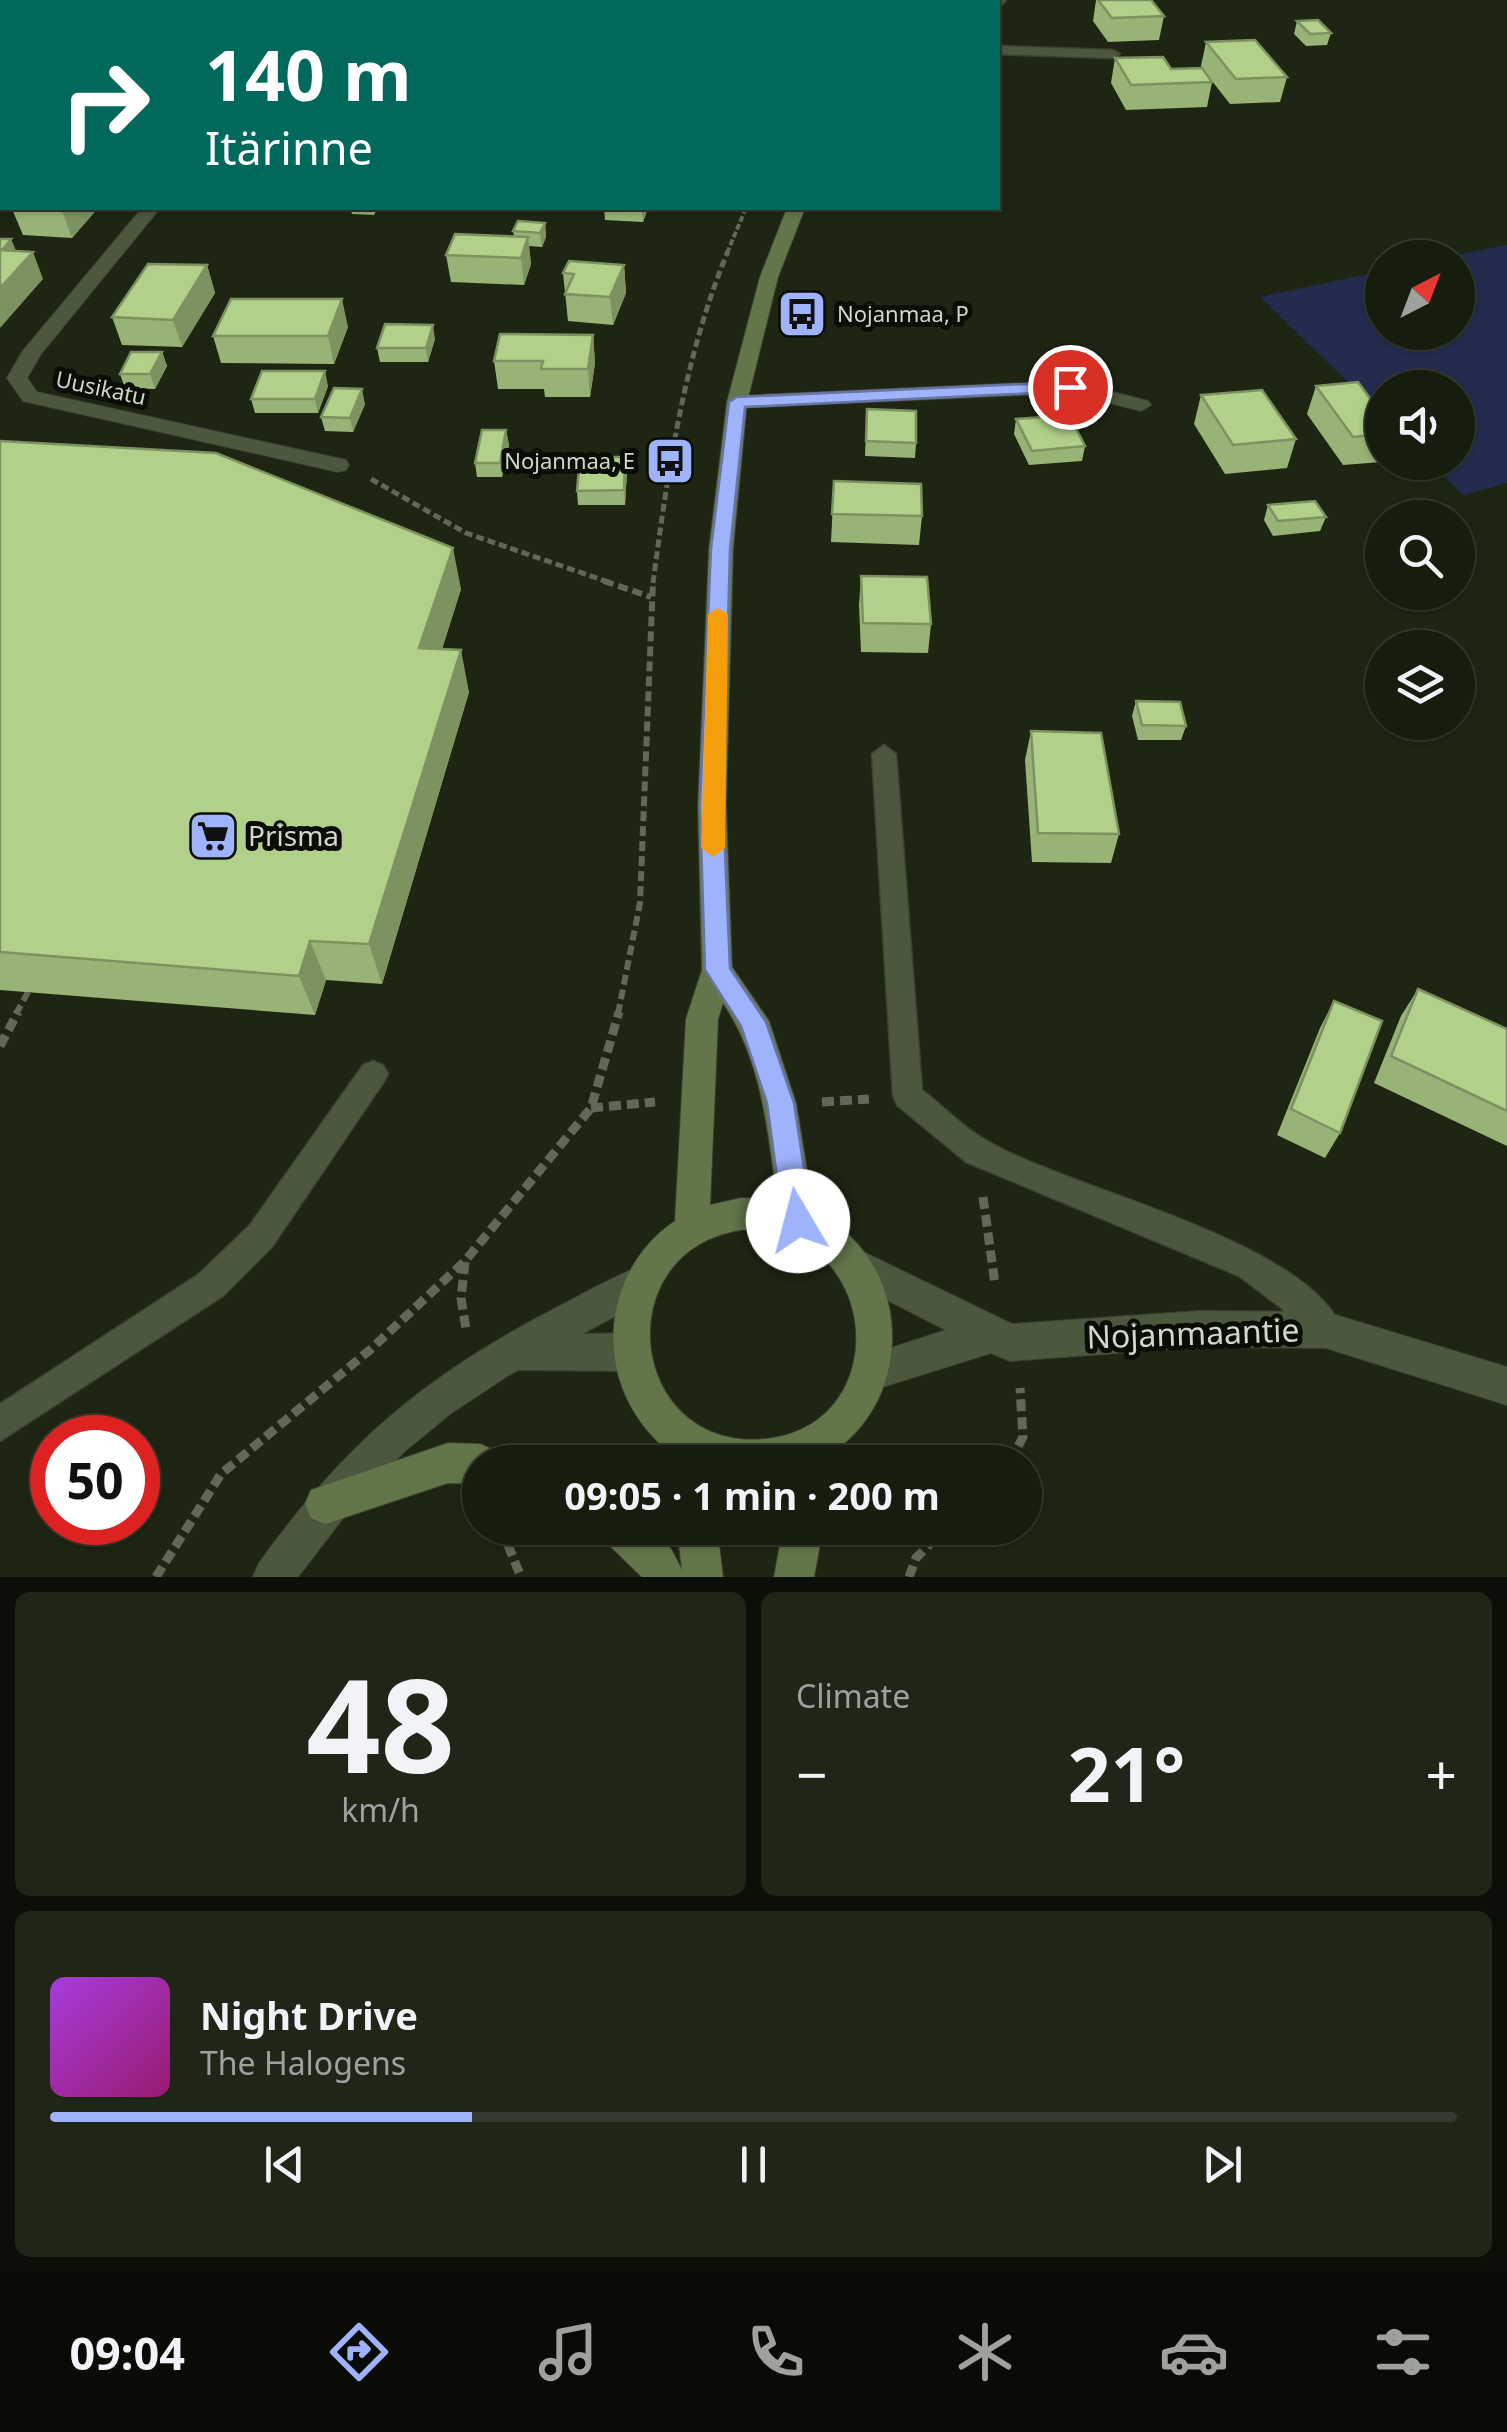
<!DOCTYPE html>
<html lang="en">
<head>
<meta charset="utf-8">
<style>
  :root { --surface:#161c0e; --page:#1f2517; --text:#f1f3f6; --muted:#9ea19e; --line:#353a2e; --accent:#9fb3fd }
  body { margin:0; font-family:"Noto Sans",sans-serif; background:var(--page); color:var(--text); height:100vh; display:flex; flex-direction:column; font-size:38px; white-space:nowrap }
  * { box-sizing:border-box; margin:0 }
  p { font-size:32px; color:var(--muted) }
  .icon { flex:none; width:55px; height:55px; fill:none; stroke:currentColor; stroke-width:2; stroke-linecap:round; stroke-linejoin:round }
  .map { position:relative; height:1577px; overflow:hidden }
  .drawer { display:flex; flex-direction:column; gap:15px; padding:15px; background:#0c0f08; flex:1 }
  .drawer>* { flex:none }
  .guide { position:absolute; left:0px; top:0px; width:1000px; height:210px; box-shadow:0 2px 8px #0004,0 0 0 2px var(--line); background:#00695c; color:#fff; overflow:hidden }
  .needle { width:65px; rotate:42deg }
  .fabs { position:absolute; left:1365px; top:240px; display:grid; gap:20px }
  .fabs a { display:grid; place-items:center; width:110px; height:110px; border-radius:50%; background:var(--surface); box-shadow:0 2px 8px #0004,0 0 0 2px var(--line); font-size:50px }
  .speed { position:absolute; left:30px; top:1415px; display:flex; gap:20px; font-size:50px; font-weight:700; text-align:center }
  .speed>* { display:grid; place-content:center; width:130px; height:130px; border-radius:50%; background:var(--surface); box-shadow:0 2px 8px #0004,0 0 0 2px var(--line); line-height:1 }
  .speed .limit { border:15px solid #d22; background:#fff; color:#111 }
  .pin { position:absolute; display:grid; place-items:center; width:85px; height:85px; color:#fff; margin:-42px; border:5px solid #fff; border-radius:50%; box-shadow:0 2px 10px #0007 }
  .me { position:absolute; width:110px; margin:-55px; rotate:352deg; stroke-linejoin:round; filter:drop-shadow(0 0 8px #0008) }
  .turn { display:flex; align-items:center; gap:35px; height:210px; padding:0 40px; font-size:45px }
  .turn .icon { width:130px; height:130px; stroke-width:2.5 }
  .turn b { display:block; font-size:70px; line-height:85px }
  .big { font-size:75px; font-weight:700; line-height:1.1 }
  .drawer .card { flex:1; display:flex; flex-direction:column; justify-content:center; gap:15px; min-width:0; padding:0 35px; border-radius:15px; background:var(--page) }
  .drawer .dial { align-items:center; gap:0 }
  .dial b { font-size:130px; line-height:1 }
  .song { display:flex; align-items:center; gap:30px }
  .cover { width:120px; height:120px; border-radius:15px; background:linear-gradient(135deg,hsl(280 70% 55%),hsl(320 70% 35%)) }
  .played { height:10px; border-radius:5px; background:linear-gradient(90deg,var(--accent) 30%,var(--line) 30%) }
  .keys { display:flex; justify-content:space-around; direction:ltr }
  .heat { display:flex; justify-content:space-between; align-items:center; font-size:55px; direction:ltr }
  .drawer .tiles { flex:1; display:grid; gap:15px; grid-template-columns:1fr 1fr }
  .card:last-child { grid-column:span 2 }
  .trip { position:absolute; left:462px; top:1445px; width:580px; height:100px; border-radius:50px; background:var(--surface); box-shadow:0 2px 8px #0004,0 0 0 2px var(--line); font-weight:700; line-height:100px; text-align:center }
  .tabs { display:flex; height:160px; justify-content:space-around; align-items:center; background:#090b06; color:var(--muted) }
  .tabs .icon { width:70px; height:70px }
  .tabs .selected { color:var(--accent) }
  .tabs b { font-size:45px; color:var(--text) }
  .map>svg:first-child { display:block }
  .green { fill:#232c4f }
  .lines { fill:none; stroke-linecap:round; stroke-linejoin:round }
  .service-casing { stroke:#3b4130; stroke-width:3 }
  .minor-casing { stroke:#3b4130; stroke-width:2 }
  .tertiary-casing { stroke:#3b4130; stroke-width:2 }
  .secondary-casing { stroke:#3b4130; stroke-width:2 }
  .path-far3 { stroke:#626858; stroke-width:4; stroke-dasharray:6 2.5; stroke-linecap:butt }
  .path-far2 { stroke:#626858; stroke-width:5; stroke-dasharray:8 4; stroke-linecap:butt }
  .path-far1 { stroke:#626858; stroke-width:6; stroke-dasharray:10 5; stroke-linecap:butt }
  .path { stroke:#626858; stroke-width:9; stroke-dasharray:12 6; stroke-linecap:butt }
  .service { fill:#4c583d; fill-rule:evenodd }
  .minor { fill:#4c583d; fill-rule:evenodd }
  .tertiary { fill:#4c583d; fill-rule:evenodd }
  .secondary { fill:#63764a; fill-rule:evenodd }
  .wall { fill:#98b376 }
  .shaded-wall { fill:#7c9260 }
  .building { fill:#b1d089; stroke:#7c9260; stroke-width:2.5 }
  .route { fill:#9fb3fd; stroke:#6774a4; stroke-width:2.5 }
  .slow { fill:#f59e0b }
  .labels { text-anchor:middle; stroke-width:10; stroke-linejoin:round; paint-order:stroke }
  .far-poi-label { font-size:22px; fill:#d1d7cb; stroke:#0a0d06; text-anchor:start }
  .far-street-label { font-size:22px; fill:#d1d7cb; stroke:#0a0d06 }
  .poi-label { font-size:28px; fill:#d1d7cb; stroke:#0a0d06; text-anchor:start }
  .near-street-label { font-size:32px; fill:#d1d7cb; stroke:#0a0d06 }
</style>
</head>
<body>
<div class="map">
<svg width="1507" height="1577" viewBox="0 0 1507 1577">
  <rect width="100%" height="100%" fill="#1e2513"/>
  <path class="green" d="M1507 245V483L1463 495 1430 463 1458 462V388H1382V415L1260 297 1382 271V332H1458V258L1446 257Z"/>
  <g class="lines">
    <g class="service-casing">
      <g id="service">
        <path d="M994 0H1006L998 9Z"/>
        <path d="M998 46 1113 50 1120 54 1113 58 998 54Z"/>
        <path d="M884 745 896 754 922 1090C944 1107 965 1129 989 1142 1074 1191 1305 1239 1343 1330L1338 1342 1326 1347 1314 1342 1280 1307 1239 1276 966 1162 897 1105 893 1096 872 754Z"/>
        <path d="M373 1061 383 1065 388 1074 383 1083 272 1247 223 1296 0 1441V1404L199 1274 250 1225 363 1065Z"/>
      </g>
    </g>
    <g class="minor-casing">
      <g id="minor">
        <path d="M271 0H311L312 2H273Z"/>
        <path d="M142 208H160L41 354 27 378 37 392 346 460 349 465 346 470 338 472 23 401 7 378 22 352Z"/>
        <path d="M1070 381 1148 401 1151 405 1141 411 1070 393 737 408 727 402 737 396Z"/>
        <path d="M855 1248 1012 1324 1199 1311 1326 1312 1507 1367V1405L1326 1348 1199 1347 1010 1361 991 1353 873 1390 860 1384 854 1371 860 1358 946 1330 842 1277 837 1265 842 1253Z"/>
      </g>
    </g>
    <g class="tertiary-casing">
      <path id="tertiary" d="M641 1266 654 1271 659 1283 654 1295 582 1334 630 1333 643 1339 649 1352 643 1365 630 1371 518 1370 506 1377 450 1414 404 1452 350 1509 298 1577H253L259 1563C344 1445 423 1377 552 1310 581 1295 610 1278 641 1266Z"/>
    </g>
    <g class="secondary-casing">
      <g id="secondary">
        <path d="M787 208H805L778 277 747 402 733 549 726 806 732 967 769 1021 796 1103 814 1212C918 1260 918 1413 815 1462 784 1462 718 1469 691 1462 675 1459 658 1443 648 1431 593 1367 605 1268 675 1221L686 1019 702 970 698 806 709 549 727 402 760 277ZM723 1003C762 1060 768 1132 777 1199L741 1198 710 1205 718 1019ZM741 1230C882 1223 898 1426 765 1439 628 1452 605 1251 741 1230Z"/>
        <path d="M448 1443 480 1444 494 1450 499 1462H480V1484L448 1483 325 1524 311 1518 305 1504 311 1490Z"/>
        <path d="M600 1528H649L671 1549 682 1570 677 1528H717L723 1577H642L606 1542Z"/>
        <path d="M783 1528H823L814 1577H774Z"/>
      </g>
    </g>
    <g class="path-far3">
      <path d="M849 2 854 0"/>
      <path d="M727 253 746 208"/>
    </g>
    <g class="path-far2">
      <path d="M371 479 466 533 611 583"/>
      <path d="M653 583C668 470 684 357 728 251"/>
    </g>
    <g class="path-far1">
      <path d="M604 581 651 597"/>
      <path d="M16 1014 28 992"/>
      <path d="M618 1014 640 903 653 581"/>
    </g>
    <g class="path">
      <path d="M0 1046 18 1012"/>
      <path d="M822 1102 869 1099"/>
      <path d="M591 1108 655 1102"/>
      <path d="M983 1197 995 1284"/>
      <path d="M465 1262 461 1298 466 1329"/>
      <path d="M1010 1462 1023 1437 1020 1388"/>
      <path d="M501 1528 521 1577"/>
      <path d="M156 1577 221 1474 371 1349 465 1261 591 1108 619 1012"/>
      <path d="M909 1577 916 1558 946 1528"/>
    </g>
    <use href="#service" class="service"/>
    <use href="#minor" class="minor"/>
    <use href="#tertiary" class="tertiary"/>
    <use href="#secondary" class="secondary"/>
  </g>
  <g class="wall">
    <path d="M1096 0H1151L1164 16 1159 40 1108 42 1093 21Z"/>
    <path d="M1297 21 1331 33 1327 45 1306 46 1294 34Z"/>
    <path d="M1206 42 1287 77 1280 102 1230 104 1208 76 1212 82 1207 107 1126 110 1111 83 1115 58 1171 69 1202 68 1201 66Z"/>
    <path d="M13 208H98L72 238 23 235 12 209Z"/>
    <path d="M350 208H378L374 215 352 214Z"/>
    <path d="M604 208H648L643 222 605 220Z"/>
    <path d="M545 223 546 237 542 247 529 246 531 264 524 285 451 282 446 255 514 236 513 231Z"/>
    <path d="M207 265 215 293 182 347 122 345 112 317Z"/>
    <path d="M624 265 626 293 613 325 568 321 563 273Z"/>
    <path d="M348 327 334 364 221 363 213 336Z"/>
    <path d="M593 335 595 363 590 397H545L544 389H498L494 361Z"/>
    <path d="M435 339 428 362H380L377 348Z"/>
    <path d="M162 352 167 366 155 389 125 388 120 374Z"/>
    <path d="M328 386 318 413H255L251 399Z"/>
    <path d="M1316 386 1382 415V462L1343 465 1307 414Z"/>
    <path d="M1201 395 1296 439 1287 468 1225 474 1194 424Z"/>
    <path d="M365 404 353 432 325 431 321 417Z"/>
    <path d="M867 409 916 443 915 458 865 456Z"/>
    <path d="M1016 419 1085 446 1082 461 1029 465 1014 434Z"/>
    <path d="M506 430 509 445 502 477H477L475 463Z"/>
    <path d="M0 441 461 589 442 649 469 692 382 984 326 980 315 1015 0 990Z"/>
    <path d="M625 457 627 471 625 505H578L577 491Z"/>
    <path d="M834 481 922 516 919 545 831 542Z"/>
    <path d="M1268 505 1326 517 1320 531 1273 536 1264 520Z"/>
    <path d="M861 576 931 624 928 653 861 652 859 605Z"/>
    <path d="M1136 701 1186 726 1181 740H1138L1132 716Z"/>
    <path d="M1031 731 1119 834 1111 863 1032 862 1025 760Z"/>
    <path d="M1418 989 1507 1029V1146L1374 1083 1401 1016Z"/>
    <path d="M1334 1001 1340 1133 1325 1158 1277 1135 1320 1028Z"/>
  </g>
  <g class="shaded-wall">
    <path d="M66 208H98L72 238 62 211Z"/>
    <path d="M643 208H648L643 222 642 209Z"/>
    <path d="M545 223 546 237 542 247 540 233Z"/>
    <path d="M528 237 531 264 524 285 521 258Z"/>
    <path d="M11 239 17 253 0 252Z"/>
    <path d="M33 252 43 279 0 328V288Z"/>
    <path d="M207 265 215 293 182 347 173 320Z"/>
    <path d="M624 265 626 293 613 325 610 297Z"/>
    <path d="M342 299 348 327 334 364 328 336Z"/>
    <path d="M433 325 435 339 428 362 426 348Z"/>
    <path d="M593 335 595 363 590 397 588 369Z"/>
    <path d="M162 352 167 366 155 389 150 374Z"/>
    <path d="M325 371 328 386 318 413 315 399Z"/>
    <path d="M362 389 365 404 353 432 350 418Z"/>
    <path d="M506 430 509 445 502 477 500 463Z"/>
    <path d="M625 457 627 471 625 505 624 490Z"/>
    <path d="M453 548 461 589 429 690 419 648Z"/>
    <path d="M461 650 469 692 382 984 369 944Z"/>
    <path d="M310 941 326 980 315 1015 299 976Z"/>
  </g>
  <g class="building">
    <path d="M1098 0H1151L1164 16 1112 18Z"/>
    <path d="M1318 20 1331 33 1310 34 1297 21Z"/>
    <path d="M1255 40 1287 77 1236 79 1206 42Z"/>
    <path d="M1163 57 1171 69 1202 68 1212 82 1131 85 1115 58Z"/>
    <path d="M13 208H66L62 211 12 209Z"/>
    <path d="M518 221 545 223 540 233 513 231Z"/>
    <path d="M455 234 528 237 521 258 446 255Z"/>
    <path d="M0 239H11L2 250H0Z"/>
    <path d="M0 250 33 252 0 288Z"/>
    <path d="M569 261 624 265 610 297 565 294 574 274 563 273Z"/>
    <path d="M148 264 207 265 173 320 112 317Z"/>
    <path d="M231 299H342L328 336H213Z"/>
    <path d="M385 324 433 325 426 348H377Z"/>
    <path d="M500 334 593 335 588 369H541L543 361H494Z"/>
    <path d="M131 352H162L150 374H120Z"/>
    <path d="M262 371H325L315 399H251Z"/>
    <path d="M1358 382 1382 415V434L1353 437 1316 386Z"/>
    <path d="M334 388 362 389 350 418 321 417Z"/>
    <path d="M1262 390 1296 439 1233 445 1201 395Z"/>
    <path d="M867 409 916 411V443L866 441Z"/>
    <path d="M1069 415 1085 446 1032 451 1016 419Z"/>
    <path d="M482 430H506L500 463H475Z"/>
    <path d="M0 441 216 453 453 548 419 648 461 650 369 944 310 941 299 976 0 952Z"/>
    <path d="M580 457H625L624 490 577 491Z"/>
    <path d="M834 481 921 484 922 516 832 514Z"/>
    <path d="M1315 501 1326 517 1278 521 1268 505Z"/>
    <path d="M861 576 927 577 931 624 863 623Z"/>
    <path d="M1136 701 1180 702 1186 726 1142 725Z"/>
    <path d="M1031 731 1101 733 1119 834 1038 833Z"/>
    <path d="M1418 989 1507 1029V1111L1391 1056Z"/>
    <path d="M1334 1001 1382 1021 1340 1133 1291 1109Z"/>
  </g>
  <path class="route" d="M1070 382 1076 384V391L745 407 730 549 725 733 723 806 730 968 766 1022 794 1103 812 1221 808 1231 798 1235 787 1231 783 1221 767 1103 741 1026 705 970 700 806 703 733 711 549 729 402 737 397Z"/>
  <path class="slow" d="M718 608 728 614 725 848 713 857 701 848 708 614Z"/>
  <defs>
    <g id="bus-square" transform="scale(2.5)"><rect x="-9" y="-9" width="18" height="18" rx="4" fill="#9fb3fd" stroke="#0a0d06"/><path d="M-5-6H5V4H4V6H2V4H-2V6H-4V4H-5ZM-3.5-4V0h7V-4ZM-3.5 1.2v1.5H-2V1.2ZM2 1.2v1.5H3.5V1.2Z" fill="#111"/></g>
    <g id="supermarket-square" transform="scale(2.5)"><rect x="-9" y="-9" width="18" height="18" rx="4" fill="#9fb3fd" stroke="#0a0d06"/><path d="M-6-5.5h2.5l.6 2H6L4.5 2H-2.5L-4.4-4H-6ZM-1.5 3.2a1.3 1.3 0 1 0 .1 0ZM3 3.2a1.3 1.3 0 1 0 .1 0Z" fill="#111"/></g>
  </defs>
  <g fill-rule="evenodd">
    <use href="#bus-square" x="802" y="314"/>
    <use href="#bus-square" x="670" y="461"/>
    <use href="#supermarket-square" x="213" y="836"/>
  </g>
  <g class="labels">
    <g class="far-poi-label">
      <text x="837" y="322">Nojanmaa, P</text>
      <text x="635" y="469" text-anchor="end">Nojanmaa, E</text>
    </g>
    <g class="far-street-label">
      <text transform="translate(101 388) rotate(12)" y="8">Uusikatu</text>
    </g>
    <g class="poi-label">
      <text x="248" y="846">Prisma</text>
    </g>
    <g class="near-street-label">
      <text transform="translate(1193 1334) rotate(-2)" y="11">Nojanmaantie</text>
    </g>
  </g>
</svg>
<div class="fabs">
<a><svg class="needle" viewBox="-14 -14 28 28"><path d="M0-13l5 13h-10z" fill="#e53935"/><path d="M0 13l5-13h-10z" fill="#9ea19e"/></svg></a>
<a><svg class="icon" aria-label="sound" viewBox="0 0 24 24"><path d="M4 9h4l5-4v14l-5-4H4zM17 9q2 3 0 6"/></svg></a>
<a><svg class="icon" aria-label="search" viewBox="0 0 24 24"><circle cx="10" cy="10" r="6"/><path d="M15 15l6 6"/></svg></a>
<a><svg class="icon" aria-label="layers" viewBox="0 0 24 24"><path d="M12 4l9 5-9 5-9-5zM3 14l9 5 9-5"/></svg></a>
</div>
<div class="speed"><div class="limit">50</div></div>
<div class="pin" style="left:1070px;top:387px;background:#d93025"><svg class="icon" aria-label="arrive" viewBox="0 0 24 24"><path d="M6 21V4h12l-3 4 3 4H6"/></svg></div>
<svg class="me" style="left:798px;top:1221px" viewBox="-20 -20 40 40"><circle r="19" fill="#fff"/><path d="M0-13L10 11 0 6-10 11z" fill="#9fb3fd"/></svg>
<div class="trip">09:05 · 1 min · 200 m</div>
<div class="guide">
<div class="turn"><svg class="icon" aria-label="right" viewBox="0 0 24 24"><path d="M7 20v-9h11M14 6l5 5-5 5"/></svg><div><b>140 m</b>Itärinne</div></div>
</div>
</div>
<section class="drawer">
<div class="tiles">
<div class="card dial"><b>48</b><p>km/h</p></div>
<div class="card"><p>Climate</p>
<div class="heat"><a>−</a><b class="big">21°</b><a>+</a></div>
</div>
<div class="card">
<div class="song"><i class="cover"></i><div><b>Night Drive</b><p>The Halogens</p></div></div>
<div class="played"></div>
<div class="keys"><svg class="icon" aria-label="previous" viewBox="0 0 24 24"><path d="M18 5L8 12l10 7zM5 5v14"/></svg><svg class="icon" aria-label="pause" viewBox="0 0 24 24"><path d="M8 5v14M16 5v14"/></svg><svg class="icon" aria-label="next" viewBox="0 0 24 24"><path d="M6 5l10 7-10 7zM19 5v14"/></svg></div>
</div>
</div>
</section>
<nav class="tabs">
<b>09:04</b>
<svg class="icon selected" aria-label="directions" viewBox="0 0 24 24"><path d="M12 3l9 9-9 9-9-9zM9 14v-3h6M13 9l2 2-2 2"/></svg>
<svg class="icon" aria-label="music" viewBox="0 0 24 24"><path d="M9 18V5l10-2v13"/><circle cx="6" cy="18" r="3"/><circle cx="16" cy="16" r="3"/></svg>
<svg class="icon" aria-label="phone" viewBox="0 0 24 24"><path d="M5 4h4l2 5-3 2q2 4 5 5l2-3 5 2v4C11 20 4 13 5 4z"/></svg>
<svg class="icon" aria-label="climate" viewBox="0 0 24 24"><path d="M12 3v18M4 7l16 10M4 17L20 7"/></svg>
<svg class="icon" aria-label="car" viewBox="0 0 24 24"><path d="M5 17H2v-5l4-1 3-4h7l3 4 3 1v5h-3M9 17h6M6 11h13"/><circle cx="7" cy="17" r="2"/><circle cx="17" cy="17" r="2"/></svg>
<svg class="icon" aria-label="filters" viewBox="0 0 24 24"><path d="M4 7h16M4 17h16"/><circle cx="9" cy="7" r="2"/><circle cx="15" cy="17" r="2"/></svg>
</nav>
</body>
</html>
